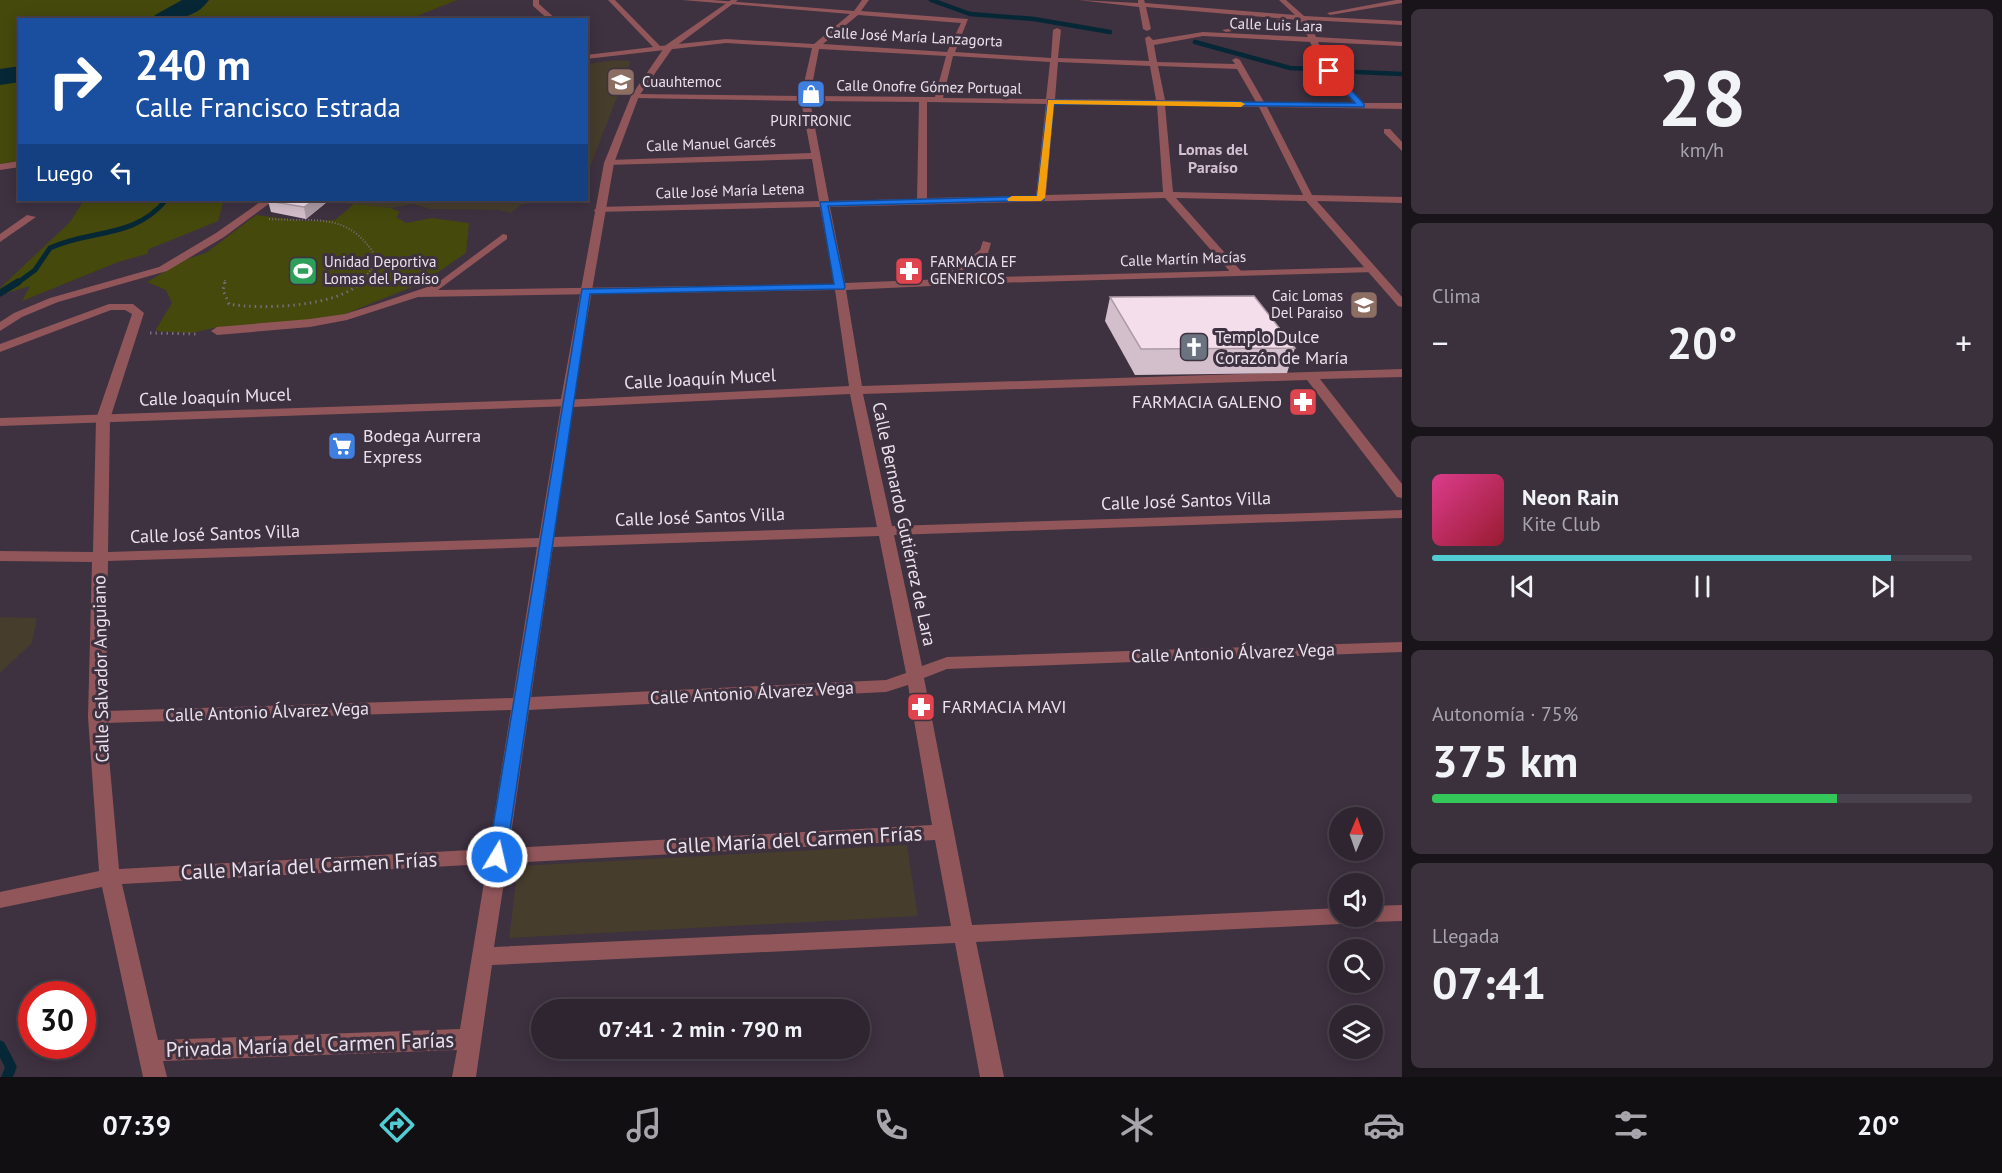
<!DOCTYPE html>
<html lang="es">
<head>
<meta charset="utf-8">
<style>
  :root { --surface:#2e2530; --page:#3a313c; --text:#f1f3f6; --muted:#a7a5ab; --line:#49424c; --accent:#51ccd3 }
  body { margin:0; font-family:"PT Sans",sans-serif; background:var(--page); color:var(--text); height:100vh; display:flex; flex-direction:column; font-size:22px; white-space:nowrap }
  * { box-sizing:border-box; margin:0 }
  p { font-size:20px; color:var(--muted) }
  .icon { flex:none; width:33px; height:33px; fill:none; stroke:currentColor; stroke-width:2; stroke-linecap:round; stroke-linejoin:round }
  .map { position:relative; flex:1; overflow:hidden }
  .details { display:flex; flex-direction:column; gap:9px; padding:9px; background:#19141a; width:600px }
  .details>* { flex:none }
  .top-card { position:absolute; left:18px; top:18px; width:570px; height:183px; border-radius:0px; box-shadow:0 3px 15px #0003,0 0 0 2px var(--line); background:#1a4fa0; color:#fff; overflow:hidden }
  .needle { width:39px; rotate:2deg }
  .fabs { position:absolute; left:1329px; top:807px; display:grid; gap:12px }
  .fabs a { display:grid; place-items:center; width:54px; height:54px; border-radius:50%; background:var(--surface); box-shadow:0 3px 15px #0003,0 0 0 2px var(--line); font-size:30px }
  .speed { position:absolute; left:18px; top:981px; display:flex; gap:12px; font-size:30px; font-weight:700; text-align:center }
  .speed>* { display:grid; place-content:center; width:78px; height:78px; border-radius:50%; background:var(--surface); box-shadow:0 3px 15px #0003,0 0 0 2px var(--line); line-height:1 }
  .speed .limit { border:9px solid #d22; background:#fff; color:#111 }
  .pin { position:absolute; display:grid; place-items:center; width:51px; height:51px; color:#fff; margin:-26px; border-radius:12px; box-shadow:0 3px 9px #0006 }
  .me { position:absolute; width:66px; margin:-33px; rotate:9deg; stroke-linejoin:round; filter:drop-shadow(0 0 4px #0008) }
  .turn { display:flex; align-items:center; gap:21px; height:126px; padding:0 18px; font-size:27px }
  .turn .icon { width:78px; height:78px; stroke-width:2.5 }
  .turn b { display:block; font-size:42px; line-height:51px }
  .then { display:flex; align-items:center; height:57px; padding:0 18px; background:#0003; gap:12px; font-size:22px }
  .big { font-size:45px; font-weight:700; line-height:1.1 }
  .details .tile { flex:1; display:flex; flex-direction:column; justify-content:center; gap:9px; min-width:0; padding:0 21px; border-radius:9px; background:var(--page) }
  .details .dial { align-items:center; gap:0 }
  .dial b { font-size:78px; line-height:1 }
  .song { display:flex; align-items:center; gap:18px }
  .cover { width:72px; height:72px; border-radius:9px; background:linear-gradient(135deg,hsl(330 70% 55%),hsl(350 70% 35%)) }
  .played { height:6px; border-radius:3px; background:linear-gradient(90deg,var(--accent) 85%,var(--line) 85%) }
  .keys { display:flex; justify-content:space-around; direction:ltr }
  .heat { display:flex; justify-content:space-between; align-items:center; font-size:33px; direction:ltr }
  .charge { height:9px; border-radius:4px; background:linear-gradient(90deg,#34c759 75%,var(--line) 0) }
  .trip { position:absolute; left:531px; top:999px; width:339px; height:60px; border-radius:30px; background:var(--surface); box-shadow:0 3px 15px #0003,0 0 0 2px var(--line); font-weight:700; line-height:60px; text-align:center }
  .tabs { display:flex; height:96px; justify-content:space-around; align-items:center; background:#120f13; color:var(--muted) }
  .tabs .icon { width:42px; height:42px }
  .tabs .current { color:var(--accent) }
  .tabs b { font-size:27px; color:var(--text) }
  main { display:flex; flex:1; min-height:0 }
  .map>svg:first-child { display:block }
  .education { fill:#463d2c }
  .green { fill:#46490c }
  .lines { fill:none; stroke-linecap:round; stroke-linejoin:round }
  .stream-far3 { stroke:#062836; stroke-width:4.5 }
  .stream-far2 { stroke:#062836; stroke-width:5 }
  .stream-far1 { stroke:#062836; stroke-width:7 }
  .stream { stroke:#062836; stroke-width:11 }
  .river { fill:#062836; fill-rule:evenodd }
  .path-far1 { stroke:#776c79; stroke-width:2; stroke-dasharray:1 2; stroke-linecap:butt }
  .path { stroke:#776c79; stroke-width:3; stroke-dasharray:1.5 4; stroke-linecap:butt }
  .service { fill:#915659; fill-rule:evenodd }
  .pedestrian { fill:#915659; fill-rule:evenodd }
  .minor { fill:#915659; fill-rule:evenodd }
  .tertiary { fill:#915659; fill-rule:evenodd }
  .wall { fill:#d3bfcb }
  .shaded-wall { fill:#ac9ba5 }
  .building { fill:#f5deec; stroke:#ac9ba5; stroke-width:1.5 }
  .route { fill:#1a73e8; stroke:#114b97; stroke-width:1.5 }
  .slow { fill:#f59e0b }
  .labels { text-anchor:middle; stroke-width:6; stroke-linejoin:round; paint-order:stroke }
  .far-street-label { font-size:15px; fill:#eae2eb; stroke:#3e3140 }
  .far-poi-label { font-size:15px; fill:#eae2eb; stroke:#3e3140; text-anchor:start }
  .far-neighbourhood-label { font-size:16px; font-weight:bold; fill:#d2c1d3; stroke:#3e3140 }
  .poi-label { font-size:18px; fill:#eae2eb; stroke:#3e3140; text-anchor:start }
  .street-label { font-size:18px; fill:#eae2eb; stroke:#3e3140 }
  .near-street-label { font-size:21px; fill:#eae2eb; stroke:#3e3140 }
</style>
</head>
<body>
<main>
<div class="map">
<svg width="1402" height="1077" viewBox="0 0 1402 1077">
  <rect width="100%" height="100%" fill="#3e3140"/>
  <g class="education">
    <path d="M616 60 631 61 587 175V64Z"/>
    <path d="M311 200H539L521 205 511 213 499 210 430 209 413 204 391 208Z"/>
    <path d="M0 617 37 618 32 643 0 673Z"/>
    <path d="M907 845 918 916 509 938 518 866Z"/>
  </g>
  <g class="green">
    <path d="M0 0H457L407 20H20L19 161 0 164Z"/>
    <path d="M84 200H224L218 221 149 249 147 254 118 262 22 301 30 286 0 295V288L70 222Z"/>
    <path d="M354 204 391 208 400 212 396 217 406 223 432 218 469 223 466 253 422 283 335 318 214 328 191 333 155 331 172 303 166 290 147 282 184 260 206 253 256 215 305 221 335 220Z"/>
  </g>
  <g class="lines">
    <g class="stream-far3">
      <path d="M931 0 970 14 1034 19 1110 32"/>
      <path d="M1195 42 1290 68 1314 69"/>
      <path d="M1357 72 1402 74"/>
    </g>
    <path class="stream-far2" d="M16 284 35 270 50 248C91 229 134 239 166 200"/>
    <path class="stream-far1" d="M0 293 18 282"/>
    <path class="stream" d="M0 1046 11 1067 7 1077"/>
    <g class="river">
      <path d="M182 0H209C196 19 172 20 152 20L155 15Z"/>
      <path d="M20 66V82L0 85V69Z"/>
    </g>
    <g class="path-far1">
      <path d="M269 219C319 222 349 211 378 260L360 284"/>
      <path d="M224 284 225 280"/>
    </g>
    <g class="path">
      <path d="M225 282 223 290 229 304C261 310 338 307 361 282"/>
      <path d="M150 333 199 334"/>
    </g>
    <path class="service" d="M983 241 991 243 988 253 960 273 958 275 961 282 960 284H952L948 275C957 263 969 259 980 250Z"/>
    <path class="pedestrian" d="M1372 267 1377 270 1376 272 995 283 989 280 995 277Z"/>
    <g class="minor">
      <path d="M533 0H539V4L557 20H549L533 6Z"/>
      <path d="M608 0H615L660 46 726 39 814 44 850 14 682 0H712L854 11 862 0H869L861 11 968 19 955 52 1051 58 1053 30 1057 28 1061 30 1058 58 1149 61 1145 38 1149 36 1153 40 1203 32 1308 37 1299 20 1146 7 1151 29 1147 31 1143 29 1139 7 1078 0 1138 3V0H1144L1145 3 1295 15 1279 0H1286L1304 16 1402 21V25L1307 20 1316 37 1402 42V46L1318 42 1332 70 1364 103H1402V109L1267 107 1312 195 1402 197V203L1317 201 1402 297V307L1398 306 1306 201 1176 198 1241 271 1242 273 1237 276 1233 275 1165 198 830 207 845 283 995 277 1001 280 995 283 846 290 862 386 1402 369V377L1320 379 1402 484V498L1397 497 1307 380 863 394 892 526 1402 510V518L894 535 922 666 947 657 1402 642V652L947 669 924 678 972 925 1340 908V916H1350L1347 922 1340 924 976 942 1004 1077H980L955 943 492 965 476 1077H452L457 1050 163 1061 167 1077H143L102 887 0 908V892L99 871 88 717 92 562 0 561V551L93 552 96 419 132 314 125 310H111L0 352V344L109 304H133L144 313 110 419 108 552 539 538 562 400 849 386 835 290 418 297 347 320 310 327 217 335 211 331 217 327 310 319 345 314 377 304 436 284 503 234 507 235V239L438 290 834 284 820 207 595 212 594 210 599 207 819 201 812 159 606 165 604 163 609 160 811 153 801 101 635 98 631 96 635 94 801 96 812 48 726 43 586 59V55L653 47ZM858 15 961 23 947 52 823 44ZM1203 36 1310 42 1326 73 1354 103 1264 102 1240 60 1236 58 1232 60 1235 64 1157 62 1154 45ZM819 49 946 56 935 97 810 96ZM953 56 1050 62 1046 99 943 98ZM1058 62 1150 66 1156 100 1055 99ZM1158 66 1237 69 1256 102 1165 100ZM810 101 919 102 917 199 829 201ZM927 102 1046 104 1036 196 927 198ZM1054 104 1157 105 1163 192 1046 195ZM1165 105 1259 107 1303 195 1173 192ZM850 394 877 527 554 537 573 407ZM879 536 906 673 886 680 531 697 553 547ZM537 547 513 698 106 711 108 561ZM908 685 932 825 509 848 529 710 886 692ZM511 710 489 849 119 869 106 723ZM935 840 951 926 494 947 507 863ZM487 864 460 1029 158 1040 122 884Z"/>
      <path d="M1396 0H1402V3L1330 15 1327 13Z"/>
      <path d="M1280 19 1283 23 1226 32 1222 30Z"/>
      <path d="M1384 129H1390L1402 142V151L1384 133Z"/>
      <path d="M20 161V167L0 170V164Z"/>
      <path d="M263 200H274L224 237 167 271 58 302 22 317 0 331V322L14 313 50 298 159 267 216 233Z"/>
      <path d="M27 215 36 217 0 242V234Z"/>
      <path d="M1402 905V921L1372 922 1365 920 1363 916H1372V906Z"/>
    </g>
    <path class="tertiary" d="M731 0H738L672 49 639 96 614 163 572 406 0 426V418L561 399 604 163 631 96 666 45Z"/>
  </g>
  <g class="wall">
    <path d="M270 200H326L327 202 306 219 271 212 268 201Z"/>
    <path d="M1110 297 1295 348 1287 373 1135 375 1105 321Z"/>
  </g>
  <path class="shaded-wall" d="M314 200H326L327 202 306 219 304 207Z"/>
  <g class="building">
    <path d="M270 200H314L304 207 268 201Z"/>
    <path d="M1254 296 1295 348 1141 349 1110 297Z"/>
  </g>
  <path class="route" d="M1327 69H1332L1364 104V107L1054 104 1044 200 828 206 845 287 844 289 590 294 506 857 504 862 497 864 491 862 488 857 582 289 834 284 820 202 1037 196 1048 100 1355 103 1327 72Z"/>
  <path class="slow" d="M1048 100 1241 102 1245 104 1241 107 1054 104 1045 198 1041 201H1008L1007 199 1012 196H1037Z"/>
  <defs>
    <g id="school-square" transform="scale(1.5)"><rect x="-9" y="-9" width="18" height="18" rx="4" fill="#8d6e63" stroke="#3e3140"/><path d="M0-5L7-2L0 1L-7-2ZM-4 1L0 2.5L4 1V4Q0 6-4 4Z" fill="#fff"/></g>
    <g id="shop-square" transform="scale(1.5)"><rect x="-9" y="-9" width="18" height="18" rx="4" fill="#3f7fe0" stroke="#3e3140"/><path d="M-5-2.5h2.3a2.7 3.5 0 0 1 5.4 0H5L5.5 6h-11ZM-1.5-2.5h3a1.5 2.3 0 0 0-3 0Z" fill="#fff"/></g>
    <g id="stadium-square" transform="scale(1.5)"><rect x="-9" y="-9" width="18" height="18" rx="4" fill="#2e9e5b" stroke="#3e3140"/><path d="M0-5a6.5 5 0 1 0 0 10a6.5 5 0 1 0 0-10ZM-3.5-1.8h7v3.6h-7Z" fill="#fff"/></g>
    <g id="pharmacy-square" transform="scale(1.5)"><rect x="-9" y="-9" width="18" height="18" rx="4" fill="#e0444e" stroke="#3e3140"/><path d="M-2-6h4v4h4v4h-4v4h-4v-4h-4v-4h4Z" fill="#fff"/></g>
    <g id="church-square" transform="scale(1.5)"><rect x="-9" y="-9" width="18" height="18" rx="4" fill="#6b7280" stroke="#3e3140"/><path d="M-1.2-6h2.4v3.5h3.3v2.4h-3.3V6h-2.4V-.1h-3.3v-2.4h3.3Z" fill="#fff"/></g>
    <g id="supermarket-square" transform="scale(1.5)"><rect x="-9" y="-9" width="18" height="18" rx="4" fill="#3f7fe0" stroke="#3e3140"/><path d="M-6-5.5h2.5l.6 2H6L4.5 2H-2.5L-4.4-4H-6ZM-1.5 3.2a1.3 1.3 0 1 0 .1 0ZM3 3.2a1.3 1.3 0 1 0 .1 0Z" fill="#fff"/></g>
  </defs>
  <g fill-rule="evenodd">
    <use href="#school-square" x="621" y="82"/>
    <use href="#shop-square" x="811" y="94"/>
    <use href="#stadium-square" x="303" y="271"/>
    <use href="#pharmacy-square" x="909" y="271"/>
    <use href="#school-square" x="1364" y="305"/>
    <use href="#church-square" x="1194" y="347"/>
    <use href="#pharmacy-square" x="1303" y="402"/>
    <use href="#supermarket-square" x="342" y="446"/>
    <use href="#pharmacy-square" x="921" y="707"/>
  </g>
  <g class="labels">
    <g class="far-street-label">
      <text transform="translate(1276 25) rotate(2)" y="5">Calle Luis Lara</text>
      <text transform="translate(914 37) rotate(3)" y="5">Calle José María Lanzagorta</text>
      <text transform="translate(929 87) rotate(1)" y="5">Calle Onofre Gómez Portugal</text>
      <text transform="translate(711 144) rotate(-2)" y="5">Calle Manuel Garcés</text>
      <text transform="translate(730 191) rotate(-2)" y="5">Calle José María Letena</text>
      <text transform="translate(1183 259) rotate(-2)" y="5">Calle Martín Macías</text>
    </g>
    <g class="far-poi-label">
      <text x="642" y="87">Cuauhtemoc</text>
      <text x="811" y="126" text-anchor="middle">PURITRONIC</text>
      <text x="324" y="267">Unidad Deportiva<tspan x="324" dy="17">Lomas del Paraíso</tspan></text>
      <text x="930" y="267">FARMACIA EF<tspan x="930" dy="17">GENERICOS</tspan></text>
      <text x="1343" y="301" text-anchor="end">Caic Lomas<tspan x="1343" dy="17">Del Paraiso</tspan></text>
    </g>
    <g class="far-neighbourhood-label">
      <text x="1213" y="155">Lomas del<tspan x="1213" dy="18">Paraíso</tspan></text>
    </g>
    <g class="poi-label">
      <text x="1215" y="343">Templo Dulce<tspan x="1215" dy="21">Corazón de María</tspan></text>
      <text x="1282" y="408" text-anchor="end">FARMACIA GALENO</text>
      <text x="363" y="442">Bodega Aurrera<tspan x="363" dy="21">Express</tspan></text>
      <text x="942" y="713">FARMACIA MAVI</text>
    </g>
    <g class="street-label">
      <text transform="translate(700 379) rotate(-3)" y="6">Calle Joaquín Mucel</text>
      <text transform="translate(215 397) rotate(-2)" y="6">Calle Joaquín Mucel</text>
      <text transform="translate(1186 501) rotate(-2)" y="6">Calle José Santos Villa</text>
      <text transform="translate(700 517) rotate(-2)" y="6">Calle José Santos Villa</text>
      <text transform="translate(904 524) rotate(78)" y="6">Calle Bernardo Gutiérrez de Lara</text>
      <text transform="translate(215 534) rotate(-2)" y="6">Calle José Santos Villa</text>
      <text transform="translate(1233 653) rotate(-2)" y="6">Calle Antonio Álvarez Vega</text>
      <text transform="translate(101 669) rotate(-91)" y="6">Calle Salvador Anguiano</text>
      <text transform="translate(752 693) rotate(-3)" y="6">Calle Antonio Álvarez Vega</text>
      <text transform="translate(267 712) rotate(-2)" y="6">Calle Antonio Álvarez Vega</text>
    </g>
    <g class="near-street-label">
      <text transform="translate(794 840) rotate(-3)" y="7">Calle María del Carmen Frías</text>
      <text transform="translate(309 866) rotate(-3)" y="7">Calle María del Carmen Frías</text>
      <text transform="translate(310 1045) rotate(-2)" y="7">Privada María del Carmen Farías</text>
    </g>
  </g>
</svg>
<div class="fabs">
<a><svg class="needle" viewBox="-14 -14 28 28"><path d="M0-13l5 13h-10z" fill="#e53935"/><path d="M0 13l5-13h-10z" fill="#a7a5ab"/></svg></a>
<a><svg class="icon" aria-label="sound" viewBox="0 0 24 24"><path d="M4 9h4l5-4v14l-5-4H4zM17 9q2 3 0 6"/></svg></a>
<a><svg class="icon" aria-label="search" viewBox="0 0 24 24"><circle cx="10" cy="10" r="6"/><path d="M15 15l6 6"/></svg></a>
<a><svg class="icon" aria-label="layers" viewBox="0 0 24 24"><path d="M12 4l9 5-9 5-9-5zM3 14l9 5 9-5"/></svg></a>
</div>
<div class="speed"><div class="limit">30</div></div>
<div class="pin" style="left:1329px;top:71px;background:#d93025"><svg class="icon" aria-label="arrive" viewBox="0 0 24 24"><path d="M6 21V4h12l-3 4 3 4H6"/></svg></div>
<svg class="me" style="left:497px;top:857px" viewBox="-20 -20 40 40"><circle r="17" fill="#1a73e8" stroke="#fff" stroke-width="3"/><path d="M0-11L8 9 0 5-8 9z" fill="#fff"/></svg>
<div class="trip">07:41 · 2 min · 790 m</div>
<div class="top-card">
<div class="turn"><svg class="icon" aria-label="right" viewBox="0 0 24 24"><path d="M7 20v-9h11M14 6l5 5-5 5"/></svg><div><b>240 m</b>Calle Francisco Estrada</div></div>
<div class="then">Luego<svg class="icon" aria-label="left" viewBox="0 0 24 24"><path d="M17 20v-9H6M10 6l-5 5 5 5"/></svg></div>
</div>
</div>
<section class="details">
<div class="tile dial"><b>28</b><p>km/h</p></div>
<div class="tile"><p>Clima</p>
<div class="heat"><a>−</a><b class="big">20°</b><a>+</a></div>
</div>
<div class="tile">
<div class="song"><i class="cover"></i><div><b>Neon Rain</b><p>Kite Club</p></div></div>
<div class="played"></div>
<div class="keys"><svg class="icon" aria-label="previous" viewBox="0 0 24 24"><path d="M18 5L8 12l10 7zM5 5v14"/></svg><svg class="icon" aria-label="pause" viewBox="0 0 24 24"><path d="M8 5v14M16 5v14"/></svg><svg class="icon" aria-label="next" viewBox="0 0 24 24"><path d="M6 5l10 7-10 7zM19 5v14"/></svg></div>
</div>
<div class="tile"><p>Autonomía · 75%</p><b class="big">375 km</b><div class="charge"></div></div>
<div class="tile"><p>Llegada</p><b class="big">07:41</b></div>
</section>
</main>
<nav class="tabs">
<b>07:39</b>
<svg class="icon current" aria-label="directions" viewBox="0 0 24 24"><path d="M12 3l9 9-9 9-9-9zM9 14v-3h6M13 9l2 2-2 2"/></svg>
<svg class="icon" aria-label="music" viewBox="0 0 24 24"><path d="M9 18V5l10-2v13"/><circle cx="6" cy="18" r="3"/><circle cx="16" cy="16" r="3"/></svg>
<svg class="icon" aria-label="phone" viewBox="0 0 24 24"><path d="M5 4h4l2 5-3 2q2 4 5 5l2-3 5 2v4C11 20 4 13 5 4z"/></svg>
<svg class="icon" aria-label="climate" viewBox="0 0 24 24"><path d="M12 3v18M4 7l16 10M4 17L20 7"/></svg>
<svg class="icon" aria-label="car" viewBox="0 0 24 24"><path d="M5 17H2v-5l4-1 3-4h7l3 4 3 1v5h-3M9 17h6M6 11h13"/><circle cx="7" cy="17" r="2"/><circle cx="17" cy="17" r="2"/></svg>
<svg class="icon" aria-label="filters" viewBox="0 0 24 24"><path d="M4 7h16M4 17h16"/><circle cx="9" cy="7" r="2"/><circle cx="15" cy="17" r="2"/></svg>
<b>20°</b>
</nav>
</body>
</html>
